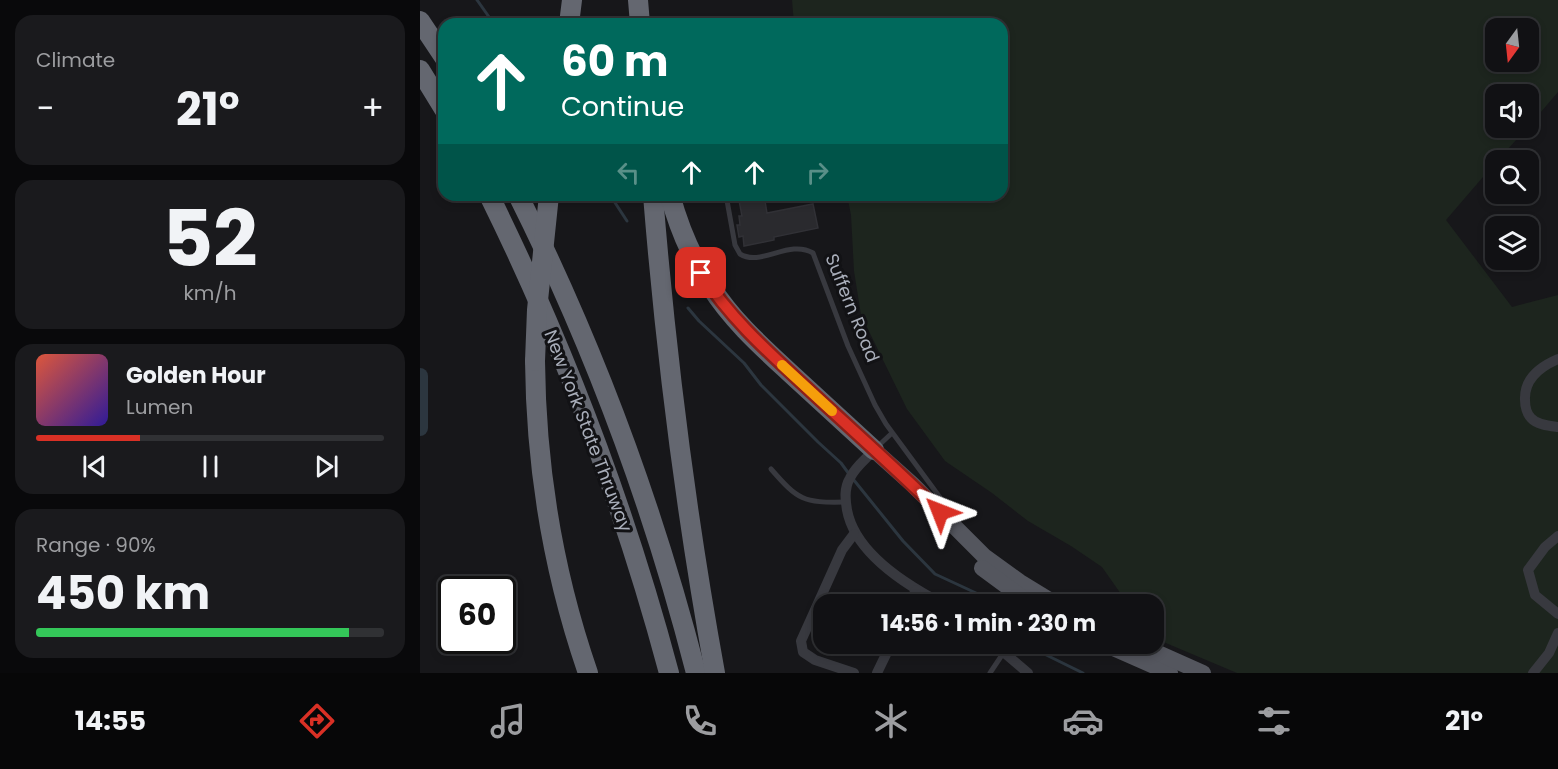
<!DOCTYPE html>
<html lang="en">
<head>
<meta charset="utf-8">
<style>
  :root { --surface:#111114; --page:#1a1a1d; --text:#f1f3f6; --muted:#9c9da0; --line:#303134; --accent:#d93025 }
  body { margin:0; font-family:Poppins,sans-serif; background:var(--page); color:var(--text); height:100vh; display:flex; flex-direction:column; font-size:22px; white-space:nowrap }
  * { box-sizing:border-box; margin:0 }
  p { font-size:20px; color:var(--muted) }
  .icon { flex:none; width:33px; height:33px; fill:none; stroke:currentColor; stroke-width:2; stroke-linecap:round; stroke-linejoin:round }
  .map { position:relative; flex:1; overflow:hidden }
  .details { display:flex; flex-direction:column; gap:15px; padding:15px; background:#09090b; width:420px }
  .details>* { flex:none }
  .banner { position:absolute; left:18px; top:18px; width:570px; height:183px; border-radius:18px; box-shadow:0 3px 9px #0003,0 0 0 2px var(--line); background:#00695c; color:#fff; overflow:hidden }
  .needle { width:39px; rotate:195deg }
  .controls { position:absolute; left:1065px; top:18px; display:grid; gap:12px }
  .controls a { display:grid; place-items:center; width:54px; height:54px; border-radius:12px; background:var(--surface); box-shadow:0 3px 9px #0003,0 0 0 2px var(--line); font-size:30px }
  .speed { position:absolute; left:18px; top:576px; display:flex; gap:12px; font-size:30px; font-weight:700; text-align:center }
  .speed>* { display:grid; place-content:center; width:78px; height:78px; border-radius:50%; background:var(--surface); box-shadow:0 3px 9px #0003,0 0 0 2px var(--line); line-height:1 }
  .speed .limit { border:3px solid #111; border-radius:9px; background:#fff; color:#111 }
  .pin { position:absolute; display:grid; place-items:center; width:51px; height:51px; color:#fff; margin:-26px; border-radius:12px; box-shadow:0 3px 9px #0006 }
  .me { position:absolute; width:66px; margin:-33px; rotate:315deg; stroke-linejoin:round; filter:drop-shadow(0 0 4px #0008) }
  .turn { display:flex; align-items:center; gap:21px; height:126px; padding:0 24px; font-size:27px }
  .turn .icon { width:78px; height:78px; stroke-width:2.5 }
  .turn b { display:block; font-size:42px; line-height:51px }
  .lanes { display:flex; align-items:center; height:57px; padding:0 24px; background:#0003; justify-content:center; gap:30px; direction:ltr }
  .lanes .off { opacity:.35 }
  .big { font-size:45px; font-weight:700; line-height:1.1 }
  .details .widget { flex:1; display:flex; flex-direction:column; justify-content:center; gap:9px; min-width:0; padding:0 21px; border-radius:18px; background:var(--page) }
  .details .dial { align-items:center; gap:0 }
  .dial b { font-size:78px; line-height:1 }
  .song { display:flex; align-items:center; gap:18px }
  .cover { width:72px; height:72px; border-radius:9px; background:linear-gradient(135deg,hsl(10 70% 55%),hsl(250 70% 35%)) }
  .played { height:6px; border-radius:3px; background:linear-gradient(90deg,var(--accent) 30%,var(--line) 30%) }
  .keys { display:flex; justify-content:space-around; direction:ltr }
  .heat { display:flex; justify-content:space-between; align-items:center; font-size:33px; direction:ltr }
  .charge { height:9px; border-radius:4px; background:linear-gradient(90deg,#34c759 90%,var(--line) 0) }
  .trip { position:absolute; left:393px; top:594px; width:351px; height:60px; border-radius:18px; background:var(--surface); box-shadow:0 3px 9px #0003,0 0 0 2px var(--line); font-weight:700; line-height:60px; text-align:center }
  .tabs { display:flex; height:96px; justify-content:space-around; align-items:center; background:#070708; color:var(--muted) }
  .tabs .icon { width:42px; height:42px }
  .tabs .on { color:var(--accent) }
  .tabs b { font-size:27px; color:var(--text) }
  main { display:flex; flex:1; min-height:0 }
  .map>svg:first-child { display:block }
  .green { fill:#1d251e; fill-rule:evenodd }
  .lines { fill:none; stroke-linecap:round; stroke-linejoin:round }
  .stream { stroke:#2c363f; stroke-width:3 }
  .river { stroke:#2c363f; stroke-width:16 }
  .building { fill:#2a2a2e; stroke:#313136; stroke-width:1.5 }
  .service { stroke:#38393f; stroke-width:5 }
  .minor { stroke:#38393f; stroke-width:10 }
  .primary { stroke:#54565e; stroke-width:16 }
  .motorway { stroke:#646770; stroke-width:20 }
  .motorway-bridge { stroke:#646770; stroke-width:20 }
  .route-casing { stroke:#8d1f18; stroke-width:15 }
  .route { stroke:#d93025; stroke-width:10 }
  .slow { stroke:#f59e0b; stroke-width:10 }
  .labels { text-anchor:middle; stroke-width:6; stroke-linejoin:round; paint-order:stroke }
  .street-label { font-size:18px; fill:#a9aeba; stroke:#121215 }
</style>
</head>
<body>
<main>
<section class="details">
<div class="widget"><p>Climate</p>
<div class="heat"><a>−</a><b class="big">21°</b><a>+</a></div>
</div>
<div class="widget dial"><b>52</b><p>km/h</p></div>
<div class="widget">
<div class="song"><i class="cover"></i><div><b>Golden Hour</b><p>Lumen</p></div></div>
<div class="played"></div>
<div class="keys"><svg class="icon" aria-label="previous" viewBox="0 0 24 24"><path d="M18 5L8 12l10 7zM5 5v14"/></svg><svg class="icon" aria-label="pause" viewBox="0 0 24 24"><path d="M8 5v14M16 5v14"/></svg><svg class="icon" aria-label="next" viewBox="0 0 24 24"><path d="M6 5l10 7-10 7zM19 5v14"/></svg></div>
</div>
<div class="widget"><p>Range · 90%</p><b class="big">450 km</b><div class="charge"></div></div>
</section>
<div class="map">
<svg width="1138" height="673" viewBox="0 0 1138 673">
  <rect width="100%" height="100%" fill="#17171a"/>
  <path class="green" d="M372 0H1138V92L1109 126 1108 94H1076V128H1107L1078 160H1076L1075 163 1026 220 1092 307 1138 295V673H817L734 638V604H708L682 567 651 546 608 521 572 493 525 461 487 409 441 315 434 271 431 215 427 195H582V24H374ZM1076 28H1108V62H1076Z"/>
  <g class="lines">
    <g class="stream">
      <path d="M57 0 74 24"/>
      <path d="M190 195 207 221"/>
      <path d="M268 308 279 321 324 363 341 385 398 442 421 463 429 474"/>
      <path d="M433 479 483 541 515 574 556 593 568 604"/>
      <path d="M604 644 663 673"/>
    </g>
    <path class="river" d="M0 376V428"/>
  </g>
  <path class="building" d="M318 195H344L347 213 393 204 398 228 354 237V240L324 246 323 236 319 237 317 225H320L319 216H322Z"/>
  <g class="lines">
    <g class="service">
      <path d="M154 24H216"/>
      <path d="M306 195 315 245 320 254C341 267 369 239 393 253L428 346 455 405 466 424 527 507"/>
      <path d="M457 447 472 433"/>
      <path d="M351 469C378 500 383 503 425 502"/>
      <path d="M570 673 584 652"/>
    </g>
    <g class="minor">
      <path d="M1138 359C1119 367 1104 379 1105 400 1105 406 1107 414 1111 418 1117 425 1130 426 1138 427"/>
      <path d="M454 450C446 459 435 467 430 478 424 488 425 499 427 510 435 553 486 585 523 604"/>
      <path d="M1138 536 1125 547 1108 570 1115 595 1138 614"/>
      <path d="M489 604 496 590"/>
      <path d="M574 644 608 673"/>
      <path d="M434 673 395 660 383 652 381 641 422 550 434 534"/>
      <path d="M457 673 471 644"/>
      <path d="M1113 673 1129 653 1138 633"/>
    </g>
    <g class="primary">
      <path d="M454 450 492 484 564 556 600 582 636 604"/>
      <path d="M562 568 611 604"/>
      <path d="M684 644 750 673"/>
      <path d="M718 644 783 673"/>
    </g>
    <g class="motorway">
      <path d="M218 0 220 24"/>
      <path d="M0 21 24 57"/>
      <path d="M149 24 152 0"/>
      <path d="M0 70 24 109"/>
      <path d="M69 195C144 347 205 508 249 673"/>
      <path d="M98 195C174 347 234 509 276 673"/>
      <path d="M233 195C246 356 266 514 295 673"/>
      <path d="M250 195C259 228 272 259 291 287 312 320 341 346 369 372 397 398 426 424 454 450"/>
      <path d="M115 361C116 468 133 572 168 673"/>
    </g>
    <path class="motorway-bridge" d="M115 361 117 310 129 195"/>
  </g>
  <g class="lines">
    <g class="route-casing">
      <path id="route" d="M281 273C310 318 347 351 386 387 431 429 477 469 520 512"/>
    </g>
    <use href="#route" class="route"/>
    <path class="slow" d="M362 365 412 411"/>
  </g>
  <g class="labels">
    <g class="street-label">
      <text transform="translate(432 308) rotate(68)" y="6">Suffern Road</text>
      <text transform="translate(168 431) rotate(69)" y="6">New York State Thruway</text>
    </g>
  </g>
</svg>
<div class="controls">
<a><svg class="needle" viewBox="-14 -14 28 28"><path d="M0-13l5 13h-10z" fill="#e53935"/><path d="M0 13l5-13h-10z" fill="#9c9da0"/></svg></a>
<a><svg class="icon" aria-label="sound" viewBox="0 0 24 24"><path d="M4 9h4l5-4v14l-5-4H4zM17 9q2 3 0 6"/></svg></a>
<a><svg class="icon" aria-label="search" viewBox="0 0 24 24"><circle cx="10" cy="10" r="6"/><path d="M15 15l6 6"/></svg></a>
<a><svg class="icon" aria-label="layers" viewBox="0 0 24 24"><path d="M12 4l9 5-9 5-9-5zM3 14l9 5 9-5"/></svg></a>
</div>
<div class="speed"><div class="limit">60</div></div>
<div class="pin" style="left:281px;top:273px;background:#d93025"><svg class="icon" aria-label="arrive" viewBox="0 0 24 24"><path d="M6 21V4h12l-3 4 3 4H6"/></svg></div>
<svg class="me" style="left:520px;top:512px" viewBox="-20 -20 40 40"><path d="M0-17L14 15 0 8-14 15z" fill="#d93025" stroke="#fff" stroke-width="4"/></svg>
<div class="trip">14:56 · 1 min · 230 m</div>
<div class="banner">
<div class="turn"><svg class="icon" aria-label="ahead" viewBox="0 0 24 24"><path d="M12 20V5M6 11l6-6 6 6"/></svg><div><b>60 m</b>Continue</div></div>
<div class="lanes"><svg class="icon off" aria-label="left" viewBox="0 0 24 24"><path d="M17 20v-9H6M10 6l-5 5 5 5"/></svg><svg class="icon" aria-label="ahead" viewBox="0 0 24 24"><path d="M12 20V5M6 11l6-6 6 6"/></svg><svg class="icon" aria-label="ahead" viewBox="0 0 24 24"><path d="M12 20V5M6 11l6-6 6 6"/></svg><svg class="icon off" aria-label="right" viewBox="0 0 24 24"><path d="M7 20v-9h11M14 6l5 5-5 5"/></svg></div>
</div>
</div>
</main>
<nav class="tabs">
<b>14:55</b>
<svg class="icon on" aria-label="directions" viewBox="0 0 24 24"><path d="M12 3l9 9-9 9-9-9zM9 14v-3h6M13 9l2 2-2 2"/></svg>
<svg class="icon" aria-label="music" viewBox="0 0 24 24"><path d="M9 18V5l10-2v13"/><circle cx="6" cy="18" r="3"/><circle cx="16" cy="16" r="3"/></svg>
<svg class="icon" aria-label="phone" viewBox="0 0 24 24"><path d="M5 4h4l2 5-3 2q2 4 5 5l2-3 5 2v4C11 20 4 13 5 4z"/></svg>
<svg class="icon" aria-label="climate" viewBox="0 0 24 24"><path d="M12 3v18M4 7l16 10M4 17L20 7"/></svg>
<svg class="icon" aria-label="car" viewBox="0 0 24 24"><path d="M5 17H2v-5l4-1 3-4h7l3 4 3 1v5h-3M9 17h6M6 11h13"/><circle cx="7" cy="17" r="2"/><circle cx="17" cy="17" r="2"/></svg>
<svg class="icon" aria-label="filters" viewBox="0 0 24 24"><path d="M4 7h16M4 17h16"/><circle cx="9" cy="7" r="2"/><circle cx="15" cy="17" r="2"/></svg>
<b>21°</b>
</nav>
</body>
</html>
